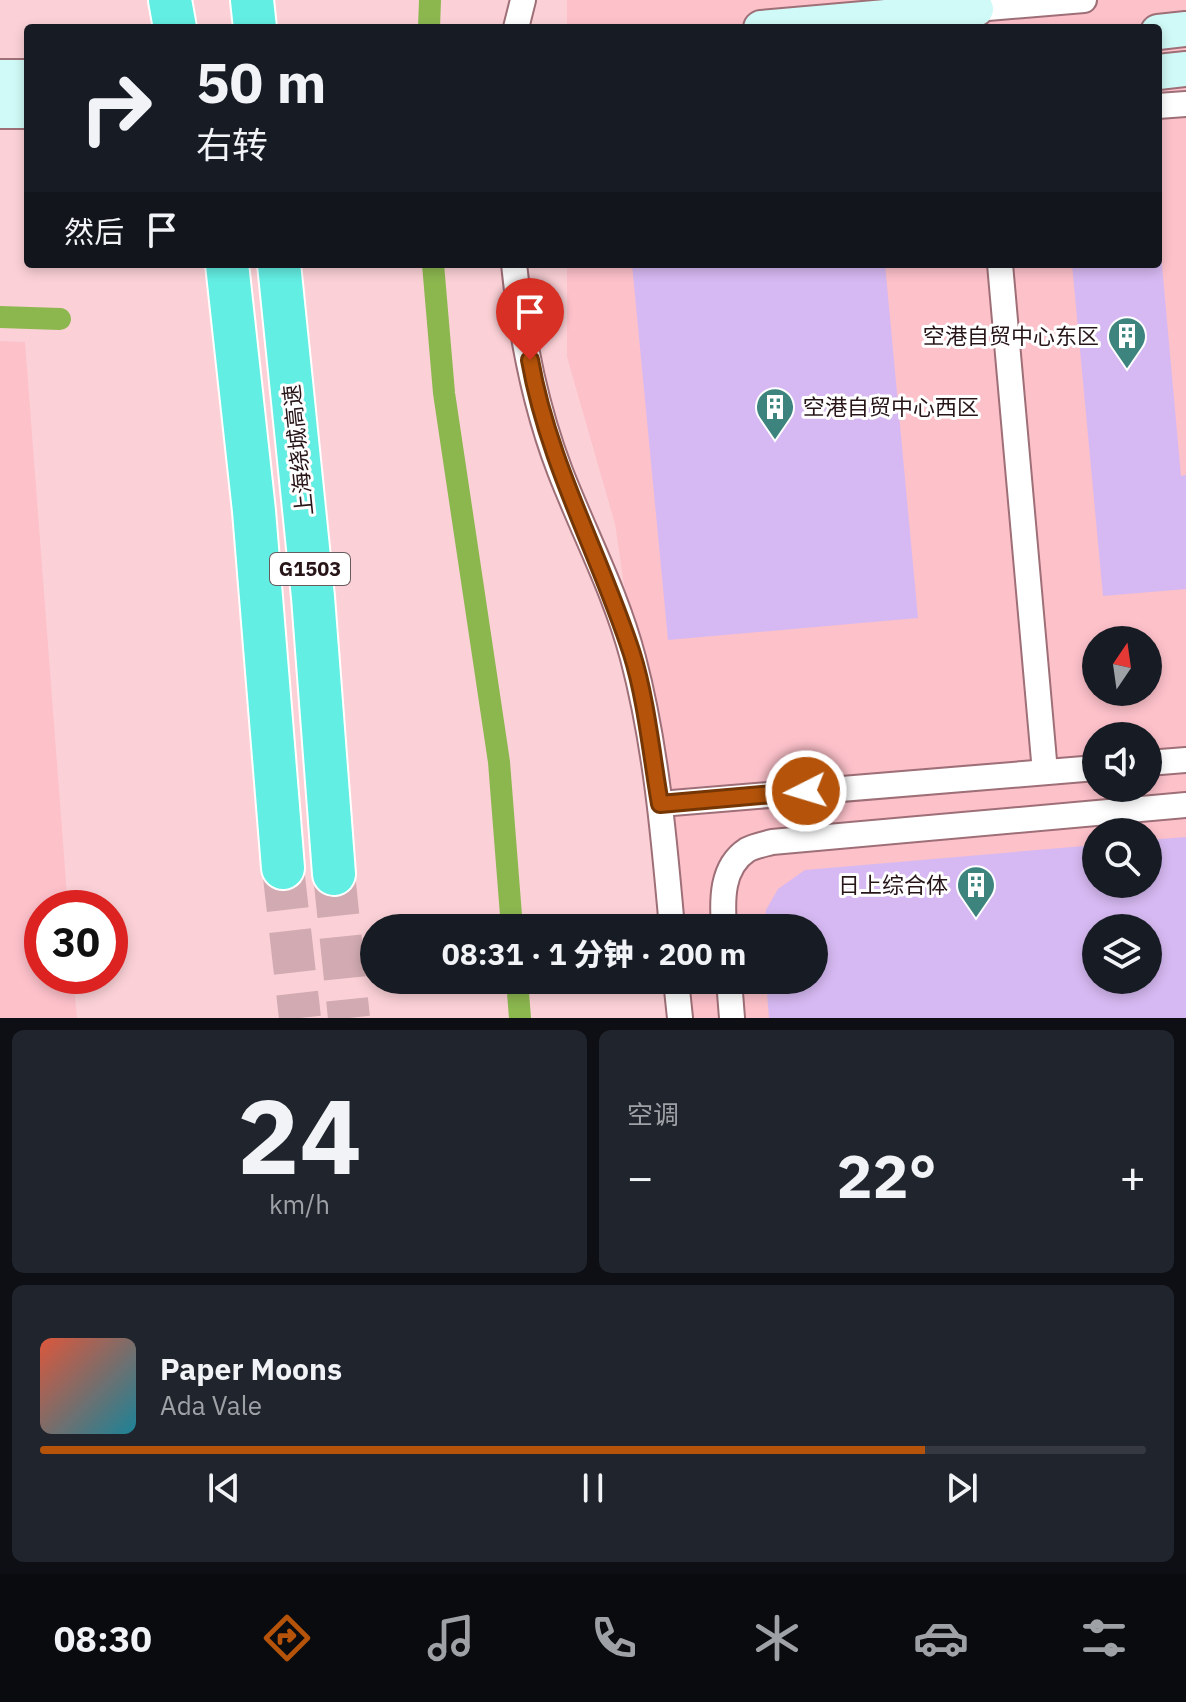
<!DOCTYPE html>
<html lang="zh">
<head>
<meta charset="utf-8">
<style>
  :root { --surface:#171b24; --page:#20242c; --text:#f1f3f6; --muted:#9ea1a6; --line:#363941; --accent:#b45309 }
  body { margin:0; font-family:"IBM Plex Sans","Noto Sans SC",sans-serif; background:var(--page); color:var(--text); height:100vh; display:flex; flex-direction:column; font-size:30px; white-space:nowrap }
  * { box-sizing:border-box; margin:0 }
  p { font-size:26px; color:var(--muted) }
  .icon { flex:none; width:44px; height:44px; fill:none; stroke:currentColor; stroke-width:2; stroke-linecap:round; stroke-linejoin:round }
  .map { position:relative; height:1018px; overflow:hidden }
  .side { display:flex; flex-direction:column; gap:12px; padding:12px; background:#0d0f14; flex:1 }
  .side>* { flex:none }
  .top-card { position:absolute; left:24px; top:24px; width:1138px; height:244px; border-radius:8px; box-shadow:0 4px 12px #0003; background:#171b24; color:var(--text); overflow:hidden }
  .needle { width:52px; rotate:13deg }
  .buttons { position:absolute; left:1082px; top:626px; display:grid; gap:16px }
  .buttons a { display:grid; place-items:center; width:80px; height:80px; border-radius:50%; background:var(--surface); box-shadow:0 4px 12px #0003; font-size:40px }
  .speed { position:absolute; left:24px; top:890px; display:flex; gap:16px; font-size:40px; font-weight:700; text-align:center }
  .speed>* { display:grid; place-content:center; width:104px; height:104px; border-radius:50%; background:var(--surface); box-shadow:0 4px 12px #0003; line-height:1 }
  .speed .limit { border:12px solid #d22; background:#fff; color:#111 }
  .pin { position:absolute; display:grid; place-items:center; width:68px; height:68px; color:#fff; margin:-82px -34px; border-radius:50% 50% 50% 0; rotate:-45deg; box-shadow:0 0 8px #0007 }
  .pin .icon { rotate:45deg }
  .me { position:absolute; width:88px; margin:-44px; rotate:265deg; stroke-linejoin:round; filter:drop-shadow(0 0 6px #0008) }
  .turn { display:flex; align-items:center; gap:28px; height:168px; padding:0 40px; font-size:36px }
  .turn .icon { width:104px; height:104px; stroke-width:2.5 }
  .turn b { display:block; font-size:56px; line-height:68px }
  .then { display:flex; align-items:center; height:76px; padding:0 40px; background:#0003; gap:16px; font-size:30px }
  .big { font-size:60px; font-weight:800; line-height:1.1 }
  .side .card { flex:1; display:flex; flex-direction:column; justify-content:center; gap:12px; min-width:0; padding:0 28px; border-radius:12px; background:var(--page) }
  .side .dial { align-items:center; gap:0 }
  .dial b { font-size:104px; line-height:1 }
  .song { display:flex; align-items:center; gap:24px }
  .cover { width:96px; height:96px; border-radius:12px; background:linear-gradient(135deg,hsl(10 70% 55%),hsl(190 70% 35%)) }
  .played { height:8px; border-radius:4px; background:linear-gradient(90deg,var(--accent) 80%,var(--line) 80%) }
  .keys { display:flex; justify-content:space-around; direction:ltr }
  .heat { display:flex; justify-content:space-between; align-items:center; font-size:44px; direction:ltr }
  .side .tiles { flex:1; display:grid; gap:12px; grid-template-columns:1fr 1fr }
  .card:last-child { grid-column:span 2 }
  .trip { position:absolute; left:360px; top:914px; width:468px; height:80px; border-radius:40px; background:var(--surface); box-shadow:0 4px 12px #0003; font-weight:800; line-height:80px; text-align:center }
  .tabs { display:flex; height:128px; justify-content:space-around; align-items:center; background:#090b0e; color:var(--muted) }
  .tabs .icon { width:56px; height:56px }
  .tabs .current { color:var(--accent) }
  .tabs b { font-size:36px; color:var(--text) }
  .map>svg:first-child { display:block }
  .built { fill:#fdc1ca; fill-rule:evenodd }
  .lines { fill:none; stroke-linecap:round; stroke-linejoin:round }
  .canal { stroke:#8cb74f; stroke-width:22 }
  .building { fill:#d6b9f2; fill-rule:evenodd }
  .highway-tunnel { stroke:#d1abb1; stroke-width:42; stroke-dasharray:42 21; stroke-linecap:butt }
  .street-casing { stroke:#9e6f77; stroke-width:28 }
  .secondary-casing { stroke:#9e6f77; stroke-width:38 }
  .highway-casing { stroke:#fff; stroke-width:46 }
  .street { stroke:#fff; stroke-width:24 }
  .secondary { stroke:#d0faf7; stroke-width:34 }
  .highway { stroke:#63eee3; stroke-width:42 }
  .route-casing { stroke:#753606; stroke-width:20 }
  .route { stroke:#b45309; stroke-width:14 }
  .labels { text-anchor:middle; stroke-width:6; stroke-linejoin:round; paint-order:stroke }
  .shield { fill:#fff; stroke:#685b5d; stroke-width:2 }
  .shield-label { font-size:20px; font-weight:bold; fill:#271518 }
  .poi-label { font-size:22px; fill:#271518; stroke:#fff; text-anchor:end }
  .street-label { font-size:22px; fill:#271518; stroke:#fff }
</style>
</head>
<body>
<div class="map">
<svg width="1186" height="1018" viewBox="0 0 1186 1018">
  <rect width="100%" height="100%" fill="#fbd1d7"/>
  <g class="built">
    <path d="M567 0H1186V1018H688L683 980H814V928H675L615 524 567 357V264H1158V28H567ZM1096 640H1148V692H1096ZM1096 736H1148V788H1096ZM1096 832H1148V884H1096ZM1096 928H1148V980H1096Z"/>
    <path d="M0 341 25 342 68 908H42V976H73L77 1018H0Z"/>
  </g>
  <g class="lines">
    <g class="canal">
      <path d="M429 28 430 0"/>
      <path d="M433 264 444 393 499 762 512 928"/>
      <path d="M0 317 60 319"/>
      <path d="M517 980 520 1018"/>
    </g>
  </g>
  <g class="building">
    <path d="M1158 243H1160L1181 476 1186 475V589L1103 596 1072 264H1158Z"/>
    <path d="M632 264H885L918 618 668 640Z"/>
    <path d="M1186 837V1018H769L766 980H814V928H764L766 910 778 889 805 870 1096 845V884H1148V840ZM1096 928H1148V980H1096Z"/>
  </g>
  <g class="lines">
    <g class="highway-tunnel">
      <path d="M283 868 300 1018"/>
      <path d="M334 874 349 1018"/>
    </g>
    <g class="street-casing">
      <g id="street">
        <path d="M976 9 1084 0"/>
        <path d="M516 28 523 0"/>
        <path d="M1158 106 1186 104"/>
        <path d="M514 264C521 333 535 406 560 471 584 533 616 593 633 658 656 745 664 838 672 928"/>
        <path d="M1000 264 1045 772"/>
        <path d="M1148 763 1186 760"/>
        <path d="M660 804 1096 768"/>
        <path d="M724 928C722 901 721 867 747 850 754 846 765 844 772 842L1186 805"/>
        <path d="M676 980 680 1018"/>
        <path d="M729 980 732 1018"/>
      </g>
    </g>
    <g class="secondary-casing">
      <g id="secondary">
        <path d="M761 28 976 9"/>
        <path d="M1158 32 1186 29"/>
        <path d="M1158 72 1186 69"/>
        <path d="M0 77H28"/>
        <path d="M0 111H28"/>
      </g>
    </g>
    <g class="highway-casing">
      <g id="highway">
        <path d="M170 0 175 28"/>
        <path d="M252 0 255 28"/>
        <path d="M227 264 254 511 283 868"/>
        <path d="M279 264 313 597 334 874"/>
      </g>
    </g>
    <use href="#street" class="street"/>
    <use href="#secondary" class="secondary"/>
    <use href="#highway" class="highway"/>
  </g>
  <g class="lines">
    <g class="route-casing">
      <path id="route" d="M530 360C548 463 600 555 632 654 646 698 652 758 660 804L806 791"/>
    </g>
    <use href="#route" class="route"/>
  </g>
  <defs>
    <g id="building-pin" transform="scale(2)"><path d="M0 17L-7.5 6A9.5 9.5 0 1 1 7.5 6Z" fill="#3d847e" stroke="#fff"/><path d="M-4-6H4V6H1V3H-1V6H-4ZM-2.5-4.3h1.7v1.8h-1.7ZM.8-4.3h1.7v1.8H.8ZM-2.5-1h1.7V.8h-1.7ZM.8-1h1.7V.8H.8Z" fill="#fff"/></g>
  </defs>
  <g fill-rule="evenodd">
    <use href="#building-pin" x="1127" y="336"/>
    <use href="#building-pin" x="775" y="407"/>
    <use href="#building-pin" x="976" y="885"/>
  </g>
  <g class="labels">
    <rect class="shield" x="270" y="553" width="80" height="32" rx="6"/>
    <g class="shield-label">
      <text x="310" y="576">G1503</text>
    </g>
    <g class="poi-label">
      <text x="1099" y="344">空港自贸中心东区</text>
      <text x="803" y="415" text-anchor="start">空港自贸中心西区</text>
      <text x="948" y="893">日上综合体</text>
    </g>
    <g class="street-label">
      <text transform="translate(298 450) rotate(-96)" y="8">上海绕城高速</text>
    </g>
  </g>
</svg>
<div class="buttons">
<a><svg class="needle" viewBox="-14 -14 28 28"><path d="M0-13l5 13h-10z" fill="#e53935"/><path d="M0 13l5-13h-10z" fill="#9ea1a6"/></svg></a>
<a><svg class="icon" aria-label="sound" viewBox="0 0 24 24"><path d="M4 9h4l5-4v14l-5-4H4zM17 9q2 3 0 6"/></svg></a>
<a><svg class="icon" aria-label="search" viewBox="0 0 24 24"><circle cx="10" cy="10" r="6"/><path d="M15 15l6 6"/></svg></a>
<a><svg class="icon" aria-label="layers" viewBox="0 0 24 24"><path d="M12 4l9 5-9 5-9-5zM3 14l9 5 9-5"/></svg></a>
</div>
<div class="speed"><div class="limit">30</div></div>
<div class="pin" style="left:530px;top:360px;background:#d93025"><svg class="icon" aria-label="arrive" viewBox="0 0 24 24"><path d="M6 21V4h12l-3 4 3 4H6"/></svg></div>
<svg class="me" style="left:806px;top:791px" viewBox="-20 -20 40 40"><circle r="17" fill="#b45309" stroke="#fff" stroke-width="3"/><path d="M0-11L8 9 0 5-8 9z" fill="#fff"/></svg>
<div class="trip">08:31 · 1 分钟 · 200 m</div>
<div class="top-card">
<div class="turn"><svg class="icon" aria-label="right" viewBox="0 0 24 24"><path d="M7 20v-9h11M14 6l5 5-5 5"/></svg><div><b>50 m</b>右转</div></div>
<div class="then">然后<svg class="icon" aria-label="arrive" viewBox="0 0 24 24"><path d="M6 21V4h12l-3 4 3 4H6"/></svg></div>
</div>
</div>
<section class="side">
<div class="tiles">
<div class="card dial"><b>24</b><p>km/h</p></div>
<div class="card"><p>空调</p>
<div class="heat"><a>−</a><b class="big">22°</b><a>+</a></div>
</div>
<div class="card">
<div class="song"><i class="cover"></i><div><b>Paper Moons</b><p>Ada Vale</p></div></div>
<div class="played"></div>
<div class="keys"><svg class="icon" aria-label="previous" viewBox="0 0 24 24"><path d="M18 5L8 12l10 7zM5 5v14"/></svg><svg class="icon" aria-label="pause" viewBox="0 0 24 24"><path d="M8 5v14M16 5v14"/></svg><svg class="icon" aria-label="next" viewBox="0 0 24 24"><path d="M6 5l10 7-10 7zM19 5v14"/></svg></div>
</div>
</div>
</section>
<nav class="tabs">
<b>08:30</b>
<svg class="icon current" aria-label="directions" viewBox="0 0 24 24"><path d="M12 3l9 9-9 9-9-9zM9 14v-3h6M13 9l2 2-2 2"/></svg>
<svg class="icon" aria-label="music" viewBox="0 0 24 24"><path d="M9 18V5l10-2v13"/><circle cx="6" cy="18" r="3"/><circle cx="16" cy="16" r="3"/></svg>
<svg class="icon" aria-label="phone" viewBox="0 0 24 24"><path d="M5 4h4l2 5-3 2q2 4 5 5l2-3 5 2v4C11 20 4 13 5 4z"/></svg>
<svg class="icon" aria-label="climate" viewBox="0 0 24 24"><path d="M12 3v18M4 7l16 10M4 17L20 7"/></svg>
<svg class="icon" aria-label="car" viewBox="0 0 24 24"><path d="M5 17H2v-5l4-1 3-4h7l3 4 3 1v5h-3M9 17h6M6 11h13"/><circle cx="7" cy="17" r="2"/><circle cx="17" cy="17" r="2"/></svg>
<svg class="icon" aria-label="filters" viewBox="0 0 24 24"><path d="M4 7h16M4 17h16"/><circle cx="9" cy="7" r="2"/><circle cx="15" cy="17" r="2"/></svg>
</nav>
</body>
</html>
